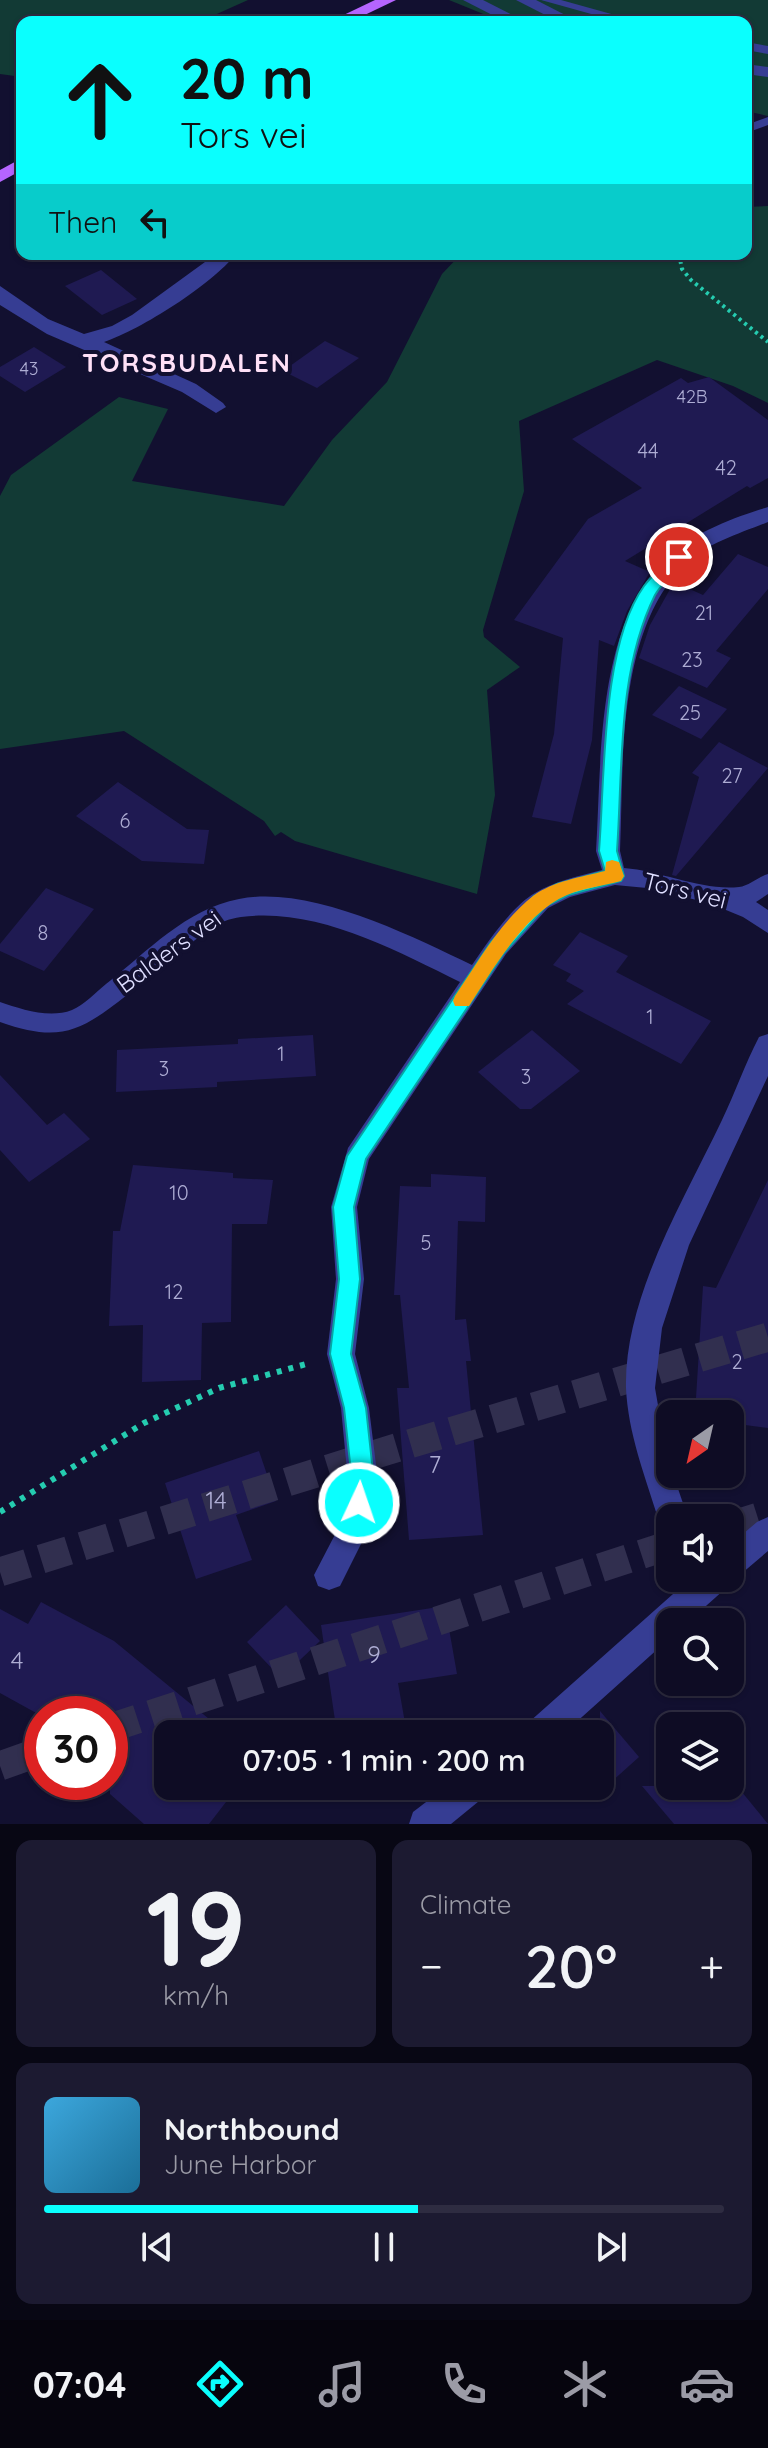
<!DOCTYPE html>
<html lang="en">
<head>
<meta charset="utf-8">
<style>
  :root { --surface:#0e0c24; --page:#1c1a31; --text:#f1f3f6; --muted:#9b9ba6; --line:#2e2c41; --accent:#0afffe }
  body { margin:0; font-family:Quicksand,sans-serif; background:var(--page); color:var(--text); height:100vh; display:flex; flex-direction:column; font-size:30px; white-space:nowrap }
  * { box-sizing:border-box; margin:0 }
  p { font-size:26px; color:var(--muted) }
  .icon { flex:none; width:44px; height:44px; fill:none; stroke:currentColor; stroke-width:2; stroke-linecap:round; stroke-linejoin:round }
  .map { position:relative; height:1824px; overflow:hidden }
  .side { display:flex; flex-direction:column; gap:16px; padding:16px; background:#080714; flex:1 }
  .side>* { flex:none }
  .guide { position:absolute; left:16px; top:16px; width:736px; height:244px; border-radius:16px; box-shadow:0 2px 6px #0004,0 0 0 2px var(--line); background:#0afffe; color:#111; overflow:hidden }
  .needle { width:52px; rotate:214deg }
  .tools { position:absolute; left:656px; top:1400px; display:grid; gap:16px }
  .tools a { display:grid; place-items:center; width:88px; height:88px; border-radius:16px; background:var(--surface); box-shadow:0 2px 6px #0004,0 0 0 2px var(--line); font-size:40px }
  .speed { position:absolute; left:24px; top:1696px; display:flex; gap:16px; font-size:40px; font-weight:700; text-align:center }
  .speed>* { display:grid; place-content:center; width:104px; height:104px; border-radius:50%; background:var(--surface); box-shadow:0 2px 6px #0004,0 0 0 2px var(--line); line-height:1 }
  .speed .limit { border:12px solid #d22; background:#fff; color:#111 }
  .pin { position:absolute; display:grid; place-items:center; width:68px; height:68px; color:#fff; margin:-34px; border:4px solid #fff; border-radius:50%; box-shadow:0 2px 8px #0007 }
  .me { position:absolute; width:88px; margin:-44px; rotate:3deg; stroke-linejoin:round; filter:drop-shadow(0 0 6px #0008) }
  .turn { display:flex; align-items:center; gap:28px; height:168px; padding:0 32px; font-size:36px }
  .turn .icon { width:104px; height:104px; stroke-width:2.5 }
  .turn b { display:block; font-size:56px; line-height:68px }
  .then { display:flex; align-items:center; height:76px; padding:0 32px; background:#0003; gap:16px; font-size:30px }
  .big { font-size:60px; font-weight:600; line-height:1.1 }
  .side .card { flex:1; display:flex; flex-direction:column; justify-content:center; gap:12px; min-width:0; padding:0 28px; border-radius:16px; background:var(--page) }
  .side .dial { align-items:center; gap:0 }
  .dial b { font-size:104px; line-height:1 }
  .song { display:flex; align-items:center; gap:24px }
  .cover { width:96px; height:96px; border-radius:12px; background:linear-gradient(135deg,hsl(200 70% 55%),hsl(200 70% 35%)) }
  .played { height:8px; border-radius:4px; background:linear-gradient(90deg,var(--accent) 55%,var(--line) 55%) }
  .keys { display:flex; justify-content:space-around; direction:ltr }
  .heat { display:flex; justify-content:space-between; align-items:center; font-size:44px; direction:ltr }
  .side .tiles { flex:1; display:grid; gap:16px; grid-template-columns:1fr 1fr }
  .card:last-child { grid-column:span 2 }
  .trip { position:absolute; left:154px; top:1720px; width:460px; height:80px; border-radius:16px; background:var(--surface); box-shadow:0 2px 6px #0004,0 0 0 2px var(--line); font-weight:600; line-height:80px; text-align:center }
  .menu { display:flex; height:128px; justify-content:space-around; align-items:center; background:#06050e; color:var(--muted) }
  .menu .icon { width:56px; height:56px }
  .menu .selected { color:var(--accent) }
  .menu b { font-size:36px; color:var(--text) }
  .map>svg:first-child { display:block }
  .green { fill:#123a35 }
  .building { fill:#1f1a52 }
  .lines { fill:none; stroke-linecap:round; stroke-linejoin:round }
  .highway-tunnel { stroke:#312f4f; stroke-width:29; stroke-dasharray:29 14; stroke-linecap:butt }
  .path-far1 { stroke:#25ccb0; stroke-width:4; stroke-dasharray:3 4; stroke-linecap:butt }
  .path { stroke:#25ccb0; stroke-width:6; stroke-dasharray:5 7; stroke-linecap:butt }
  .lane { fill:#363d93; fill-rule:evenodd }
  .street { fill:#363d93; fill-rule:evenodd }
  .primary { fill:#b565ff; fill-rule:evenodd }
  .route { fill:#0afffe; stroke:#06a6a5; stroke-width:2 }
  .slow { fill:#f59e0b }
  .labels { text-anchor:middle; stroke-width:8; stroke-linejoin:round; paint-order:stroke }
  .far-number-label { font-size:18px; fill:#aeadd4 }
  .number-label { font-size:20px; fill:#aeadd4 }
  .street-label { font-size:24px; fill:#dedeff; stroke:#121030 }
  .near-number-label { font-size:24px; fill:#aeadd4 }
  .far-district-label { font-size:26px; font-weight:bold; letter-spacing:2px; fill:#ffe0f7; stroke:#121030 }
</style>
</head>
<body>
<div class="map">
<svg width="768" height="1824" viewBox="0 0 768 1824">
  <rect width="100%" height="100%" fill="#121030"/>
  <g class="green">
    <path d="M0 0H248L199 22H22V77L0 74Z"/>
    <path d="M449 0H768V116L746 111V22H503Z"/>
    <path d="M768 206V403L733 386 657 360 519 421 524 491 483 630 484 637 520 667 487 690 495 795 477 894 295 841 281 832 275 836 264 821 124 731 0 749V496L11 475 119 397 168 409 132 481 284 506 332 440 387 382 442 274 461 254H746V207Z"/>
  </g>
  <g class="building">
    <path d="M101 270 137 299 102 315 65 286Z"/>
    <path d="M325 341 359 358 317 388 283 371Z"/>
    <path d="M34 347 66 367 25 392 0 376V367Z"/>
    <path d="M709 377 768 420V478L750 488 747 486 625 561 650 572 627 611 614 646 599 640 592 740 571 824 532 817 554 734 563 638 514 620 588 519 642 488 572 439 681 378 688 383Z"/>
    <path d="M738 554 768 567V589L716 651 731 658 707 688 639 658 650 625 674 582 703 595Z"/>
    <path d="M679 686 727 709 701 739 652 715Z"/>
    <path d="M719 742 768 768 676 876 672 875 699 777 692 773Z"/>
    <path d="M118 782 187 829 209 830 204 864 142 861 76 816Z"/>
    <path d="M46 888 94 909 44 971 0 951V944Z"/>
    <path d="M580 932 628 956 616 972 711 1021 681 1064 567 1004 584 991 566 981 571 974 553 965Z"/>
    <path d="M532 1030 580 1071 531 1109H520L478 1072Z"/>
    <path d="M313 1035 316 1076 217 1082V1087L116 1092 117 1050 238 1044V1039Z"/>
    <path d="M0 1075 47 1125 64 1113 90 1139 29 1182 0 1150Z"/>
    <path d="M133 1165 233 1173V1178L273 1180 267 1224H232L231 1322 202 1323 201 1380 142 1382 143 1325 109 1326 113 1231H120Z"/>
    <path d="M431 1174 486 1177 485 1222 458 1221 455 1320 466 1319 471 1361H466L483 1535 409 1540 397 1388H409L400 1295H394L400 1186 431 1187Z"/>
    <path d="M768 1180V1428L730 1423V1414H695L703 1286 716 1288Z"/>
    <path d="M259 1451 276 1501 236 1515 252 1560 196 1579 165 1483Z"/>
    <path d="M41 1602 114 1641 220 1728 215 1734H168V1786H207L226 1802 209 1824H144L110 1794V1759L114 1755 110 1753V1714H38L0 1693V1609L28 1624Z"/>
    <path d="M286 1605 320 1641 281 1678 247 1642Z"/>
    <path d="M445 1606 457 1674 398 1683 405 1723 337 1734 321 1625Z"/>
    <path d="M600 1711 639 1757 600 1792Z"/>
    <path d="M642 1786H737L768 1824H674Z"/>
  </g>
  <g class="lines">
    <g class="highway-tunnel">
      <path d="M730 1526 768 1514"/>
      <path d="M0 1572 386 1451 768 1337"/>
      <path d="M110 1728 670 1545"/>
      <path d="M0 1766 42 1751"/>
    </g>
    <path class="path-far1" d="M679 254 682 269 691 280 768 342"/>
    <path class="path" d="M0 1512 144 1423 219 1388 310 1363"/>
    <g class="lane">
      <path d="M541 0H561L640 22H620Z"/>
      <path d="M746 42 768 46V54L746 50Z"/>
      <path d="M768 117V125L746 133V125Z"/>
    </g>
    <g class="street">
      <path d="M463 0H483L526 22H506Z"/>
      <path d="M516 0H536L579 22H559Z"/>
      <path d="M746 64 768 67V77L746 74Z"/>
      <path d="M216 254H236C211 285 142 329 104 342L196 384 223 403 226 407 216 413 182 392 47 334 0 305V286L48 319 84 334 112 326 132 315Z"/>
      <path d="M768 507V522C741 533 708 543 686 563 616 631 624 761 620 851L624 868C662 871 702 891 739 887 749 886 758 877 768 874V894L756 902 768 910V933L743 917 709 903 647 888 615 885 570 897 548 908 506 954 369 1159 357 1207 364 1279 355 1354 369 1408 378 1481 370 1526 340 1586 329 1590 318 1586 314 1575 341 1523 348 1481 341 1408 327 1354 336 1279 331 1207 348 1148 460 982C395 950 316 907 241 917 217 920 202 935 184 949 166 965 146 980 127 995 80 1032 60 1043 0 1022V1002C21 1009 49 1019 72 1010 84 1005 96 992 106 984 147 952 186 909 239 899 310 885 409 935 472 965 487 943 512 906 535 893 555 881 579 876 602 870L596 851C602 758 595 617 674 551 698 531 738 516 768 507Z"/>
      <path d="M768 1034V1076L689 1245 662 1328 655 1388 670 1474H673L688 1518H670V1531L662 1528 658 1518C645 1476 628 1433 626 1388 624 1297 684 1200 722 1120 735 1093 745 1064 759 1037Z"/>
      <path d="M768 1517V1551L741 1574 729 1578 725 1589 688 1622H670V1638L563 1734H523L528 1723 691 1578H730V1545L757 1522Z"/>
      <path d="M447 1786H489L484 1797 451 1824H409L413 1812Z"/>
    </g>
    <g class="primary">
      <path d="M375 0H396L350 22H329Z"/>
      <path d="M22 158V170L0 182V170Z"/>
    </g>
  </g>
  <path class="route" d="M679 552 687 557C678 571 663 581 655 595 617 672 623 767 617 851L624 876 621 881 568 895 546 906 504 953 366 1159 354 1207 360 1279 351 1354 366 1408 374 1481 367 1511 359 1514 351 1511 348 1503 352 1481 344 1408 330 1354 339 1279 333 1207 347 1156 491 942 534 896 557 884 605 871 599 851C605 778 601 646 644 586 653 574 664 564 674 554Z"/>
  <path class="slow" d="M612 860 619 862 624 876 621 881C603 886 584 888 567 895 525 913 493 969 469 1006H455L453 1001 455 996C478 962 501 921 533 896 553 881 582 877 605 871L606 862Z"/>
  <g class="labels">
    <g class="far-number-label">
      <text x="29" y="375">43</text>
      <text x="692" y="403">42B</text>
    </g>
    <g class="number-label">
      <text x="648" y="458">44</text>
      <text x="726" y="475">42</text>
      <text x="704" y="620">21</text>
      <text x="692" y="667">23</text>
      <text x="690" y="720">25</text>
      <text x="732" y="783">27</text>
      <text x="125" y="828">6</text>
      <text x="43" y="940">8</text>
      <text x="650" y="1024">1</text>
      <text x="281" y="1061">1</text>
      <text x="164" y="1076">3</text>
      <text x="526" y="1084">3</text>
      <text x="179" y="1200">10</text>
      <text x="426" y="1250">5</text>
      <text x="174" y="1299">12</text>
      <text x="737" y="1369">2</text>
    </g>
    <g class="street-label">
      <text transform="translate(685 891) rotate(14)" y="8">Tors vei</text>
      <text transform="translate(169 952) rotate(-36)" y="8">Balders vei</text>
    </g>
    <g class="near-number-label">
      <text x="435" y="1473">7</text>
      <text x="216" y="1509">14</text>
      <text x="374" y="1663">9</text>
      <text x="17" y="1669">4</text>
    </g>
    <g class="far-district-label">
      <text x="187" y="372">TORSBUDALEN</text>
    </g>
  </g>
</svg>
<div class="tools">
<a><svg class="needle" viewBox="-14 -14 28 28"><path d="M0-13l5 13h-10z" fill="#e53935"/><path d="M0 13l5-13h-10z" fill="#9b9ba6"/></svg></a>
<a><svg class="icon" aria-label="sound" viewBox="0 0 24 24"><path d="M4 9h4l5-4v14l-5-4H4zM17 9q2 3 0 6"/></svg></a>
<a><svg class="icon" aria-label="search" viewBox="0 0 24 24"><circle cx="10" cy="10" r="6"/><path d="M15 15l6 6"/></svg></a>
<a><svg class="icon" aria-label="layers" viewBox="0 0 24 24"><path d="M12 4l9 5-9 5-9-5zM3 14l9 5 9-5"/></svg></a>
</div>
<div class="speed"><div class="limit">30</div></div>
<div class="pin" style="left:679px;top:557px;background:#d93025"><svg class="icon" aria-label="arrive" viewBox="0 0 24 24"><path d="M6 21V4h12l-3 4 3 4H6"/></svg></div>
<svg class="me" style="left:359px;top:1503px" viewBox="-20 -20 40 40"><circle r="17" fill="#0afffe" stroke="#fff" stroke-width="3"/><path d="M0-11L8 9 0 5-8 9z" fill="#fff"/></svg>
<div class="trip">07:05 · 1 min · 200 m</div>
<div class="guide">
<div class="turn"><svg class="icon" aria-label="ahead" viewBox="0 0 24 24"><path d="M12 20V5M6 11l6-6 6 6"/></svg><div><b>20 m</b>Tors vei</div></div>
<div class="then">Then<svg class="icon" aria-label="left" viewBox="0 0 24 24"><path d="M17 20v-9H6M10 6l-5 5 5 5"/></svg></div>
</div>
</div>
<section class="side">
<div class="tiles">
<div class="card dial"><b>19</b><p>km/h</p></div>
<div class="card"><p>Climate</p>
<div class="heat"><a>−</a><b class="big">20°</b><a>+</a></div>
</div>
<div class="card">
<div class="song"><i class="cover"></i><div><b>Northbound</b><p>June Harbor</p></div></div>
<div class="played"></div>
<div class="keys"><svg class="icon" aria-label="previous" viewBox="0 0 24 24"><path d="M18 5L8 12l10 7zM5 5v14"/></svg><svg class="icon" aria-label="pause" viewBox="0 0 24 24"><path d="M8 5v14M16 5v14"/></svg><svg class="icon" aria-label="next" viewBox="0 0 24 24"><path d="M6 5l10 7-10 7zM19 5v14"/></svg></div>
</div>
</div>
</section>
<nav class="menu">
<b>07:04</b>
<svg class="icon selected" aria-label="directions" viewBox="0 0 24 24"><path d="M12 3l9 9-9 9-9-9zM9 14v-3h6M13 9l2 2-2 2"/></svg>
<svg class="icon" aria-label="music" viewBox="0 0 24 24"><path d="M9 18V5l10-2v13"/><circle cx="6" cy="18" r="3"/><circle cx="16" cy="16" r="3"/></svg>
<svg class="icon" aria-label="phone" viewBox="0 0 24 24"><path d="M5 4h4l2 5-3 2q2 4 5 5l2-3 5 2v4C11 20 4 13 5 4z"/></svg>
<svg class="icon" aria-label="climate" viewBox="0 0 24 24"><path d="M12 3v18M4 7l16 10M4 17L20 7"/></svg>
<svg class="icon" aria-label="car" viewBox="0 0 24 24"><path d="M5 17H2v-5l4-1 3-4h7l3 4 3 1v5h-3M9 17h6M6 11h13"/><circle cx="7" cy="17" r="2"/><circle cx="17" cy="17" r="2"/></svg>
</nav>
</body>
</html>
